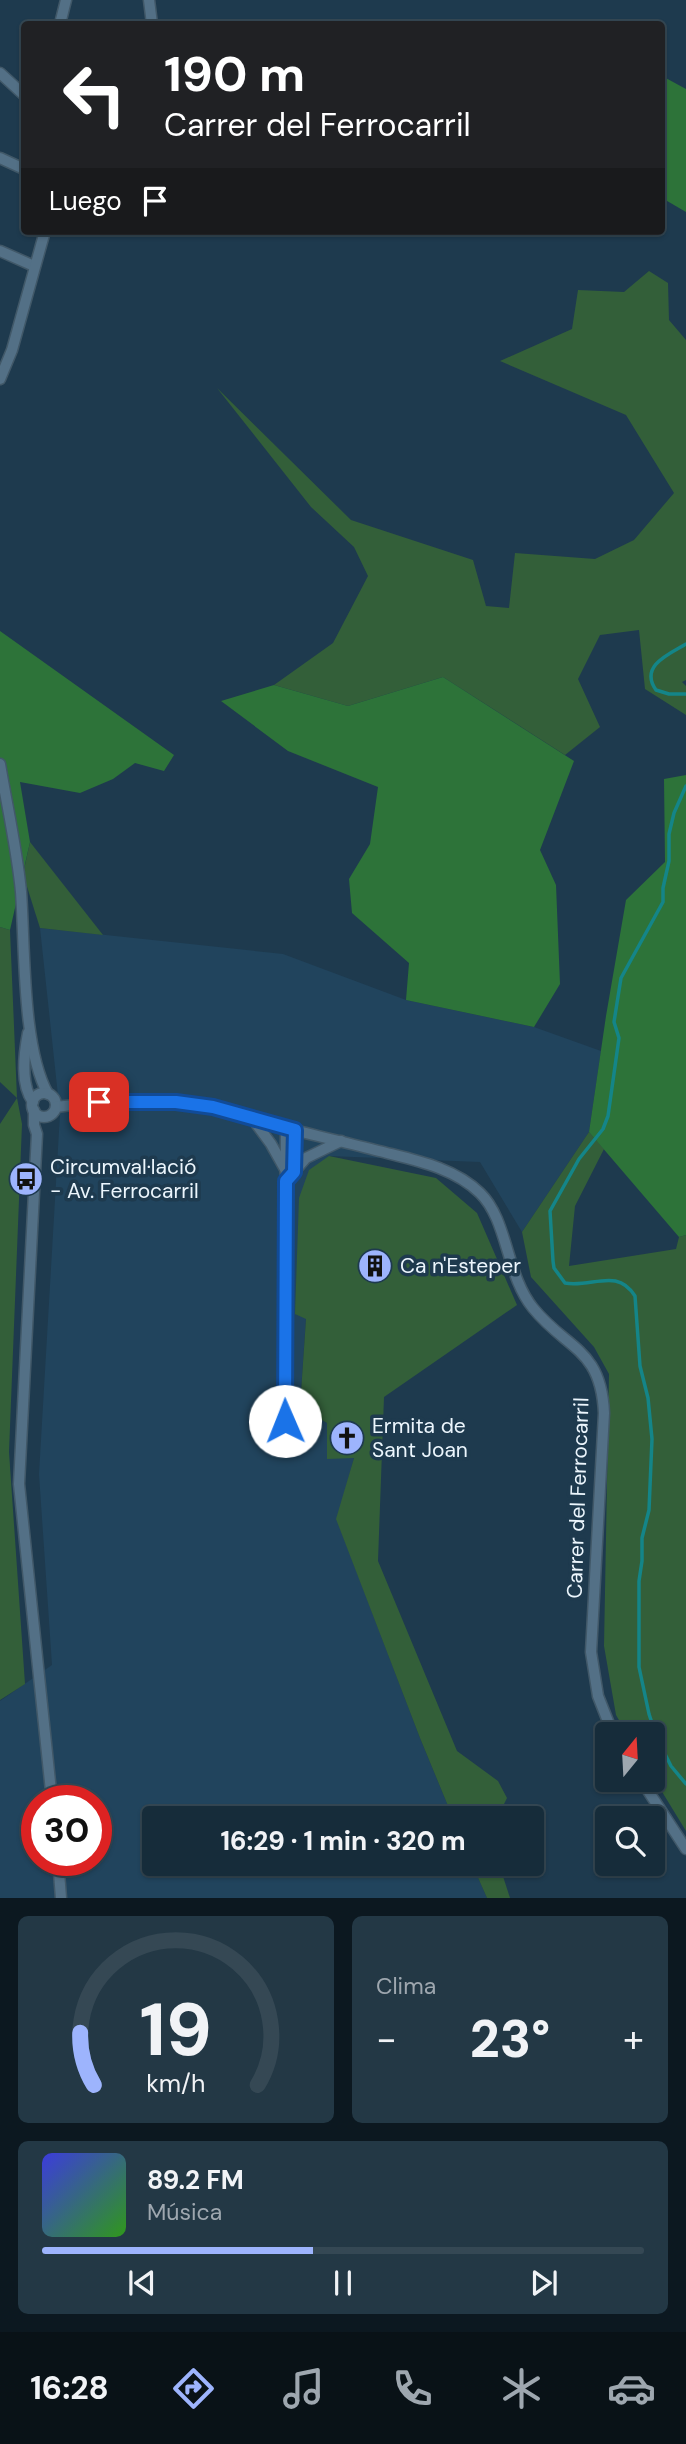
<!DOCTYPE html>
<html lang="es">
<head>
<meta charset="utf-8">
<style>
  :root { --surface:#162c3a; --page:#233845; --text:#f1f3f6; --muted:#9ea7af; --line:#354854; --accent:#9db4fd }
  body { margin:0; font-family:"DM Sans",sans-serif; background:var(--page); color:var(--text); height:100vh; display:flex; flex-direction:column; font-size:26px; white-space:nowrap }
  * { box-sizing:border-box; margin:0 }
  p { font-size:23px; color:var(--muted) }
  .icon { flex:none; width:38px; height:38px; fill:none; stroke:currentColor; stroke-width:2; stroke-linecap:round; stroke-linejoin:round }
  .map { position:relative; height:1898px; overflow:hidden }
  .sheet { display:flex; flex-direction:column; gap:18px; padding:18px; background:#0c1820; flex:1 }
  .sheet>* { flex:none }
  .guide { position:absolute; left:21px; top:21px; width:644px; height:214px; border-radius:7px; box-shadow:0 2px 5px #0004,0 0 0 2px var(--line); background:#202124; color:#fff; overflow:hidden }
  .needle { width:46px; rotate:18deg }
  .buttons { position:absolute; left:595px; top:1722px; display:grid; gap:14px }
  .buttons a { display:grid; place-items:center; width:70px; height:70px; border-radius:7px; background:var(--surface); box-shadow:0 2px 5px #0004,0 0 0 2px var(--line); font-size:35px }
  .speed { position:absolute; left:21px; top:1785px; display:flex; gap:14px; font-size:35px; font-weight:700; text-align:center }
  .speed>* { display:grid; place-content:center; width:91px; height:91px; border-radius:50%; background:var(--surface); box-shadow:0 2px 5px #0004,0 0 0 2px var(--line); line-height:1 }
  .speed .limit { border:10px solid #d22; background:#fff; color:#111 }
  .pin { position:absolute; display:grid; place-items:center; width:60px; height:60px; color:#fff; margin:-30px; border-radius:14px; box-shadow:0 4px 10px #0006 }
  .me { position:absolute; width:77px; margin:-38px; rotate:359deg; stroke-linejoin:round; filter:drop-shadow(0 0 5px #0008) }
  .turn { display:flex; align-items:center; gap:24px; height:147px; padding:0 28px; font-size:32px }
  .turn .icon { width:91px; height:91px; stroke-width:2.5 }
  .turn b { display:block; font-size:49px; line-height:60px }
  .then { display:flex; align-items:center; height:66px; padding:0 28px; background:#0003; gap:14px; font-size:26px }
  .big { font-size:52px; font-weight:800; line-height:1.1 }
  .sheet .tile { flex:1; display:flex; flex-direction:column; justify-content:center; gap:10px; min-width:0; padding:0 24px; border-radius:10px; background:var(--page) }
  .sheet .dial { align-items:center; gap:0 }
  .dial svg { height:182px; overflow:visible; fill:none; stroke:var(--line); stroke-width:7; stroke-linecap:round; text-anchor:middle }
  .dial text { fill:var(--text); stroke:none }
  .song { display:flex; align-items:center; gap:21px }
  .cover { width:84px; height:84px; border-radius:10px; background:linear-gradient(135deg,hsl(240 70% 55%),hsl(110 70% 35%)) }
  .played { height:7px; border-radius:4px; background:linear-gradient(90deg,var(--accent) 45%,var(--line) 45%) }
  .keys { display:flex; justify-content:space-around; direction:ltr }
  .heat { display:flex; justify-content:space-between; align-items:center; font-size:38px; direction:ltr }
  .sheet .tiles { flex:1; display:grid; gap:18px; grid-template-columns:1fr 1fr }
  .tile:last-child { grid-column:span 2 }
  .trip { position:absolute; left:142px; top:1806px; width:402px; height:70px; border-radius:7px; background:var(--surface); box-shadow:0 2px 5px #0004,0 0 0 2px var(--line); font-weight:800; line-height:70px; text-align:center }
  .tabs { display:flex; height:112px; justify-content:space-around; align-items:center; background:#091217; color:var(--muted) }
  .tabs .icon { width:49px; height:49px }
  .tabs .selected { color:var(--accent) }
  .tabs b { font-size:32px; color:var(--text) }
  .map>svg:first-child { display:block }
  .built { fill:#21445d; fill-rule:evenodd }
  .green { fill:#335f39 }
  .forest { fill:#2d7339 }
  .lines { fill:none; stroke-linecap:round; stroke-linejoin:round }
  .stream { stroke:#148588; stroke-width:3.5 }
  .street-casing { stroke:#415868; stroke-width:13 }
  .street { stroke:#537086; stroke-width:10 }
  .route-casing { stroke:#114b97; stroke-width:18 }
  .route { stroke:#1a73e8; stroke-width:12 }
  .labels { text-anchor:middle; stroke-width:7; stroke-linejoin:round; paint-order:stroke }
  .poi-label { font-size:21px; fill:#ecf6fd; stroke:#1e3a4e; text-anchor:start }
  .street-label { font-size:21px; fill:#ecf6fd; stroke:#1e3a4e }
</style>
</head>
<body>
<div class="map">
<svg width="686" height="1898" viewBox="0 0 686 1898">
  <rect width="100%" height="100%" fill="#1e3a4e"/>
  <path class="built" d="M40 928 283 954 406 1000 534 1027 601 1051 589 1132 522 1232 480 1162 329 1156 306 1318 300 1407 327 1423 354 1458 337 1520 420 1738 453 1818H154V1864H472L487 1898H0V1701L52 1665 39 1474 60 1114ZM37 1801H96V1860H37Z"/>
  <g class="green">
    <path d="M649 271 668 283 669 320 686 340V680L682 682 686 686V715L645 689 639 630 600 635 578 679 600 727 565 755 443 677 348 706 274 685 333 643 368 576 354 547 311 507 217 388 351 520 473 560 486 606 509 608 515 553 595 559 634 540 674 493 626 415 500 361 572 329 578 290 624 292Z"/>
    <path d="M30 842 103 935 40 928 23 874Z"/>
    <path d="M0 927 10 930 17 1098 22 1124 9 1452 25 1684 0 1700V1124L17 1098 0 1082Z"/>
    <path d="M589 1132 604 1149 575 1206 569 1266 676 1249 679 1237 686 1235V1831L653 1777V1734H627L616 1715 604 1646 609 1374 594 1347 531 1277 522 1232Z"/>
    <path d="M329 1156 436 1178 477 1213 517 1305 384 1397 378 1561 457 1751 498 1781 507 1798 497 1818H453L420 1738 336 1519 354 1458 327 1459V1423L300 1407 306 1319 295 1314 299 1198 309 1170Z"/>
    <path d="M472 1864H499L510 1898H487Z"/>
  </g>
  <g class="forest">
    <path d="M662 76 686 89V212L662 198Z"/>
    <path d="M0 631 174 755 164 771 135 763 113 779 80 793 20 782 30 842 10 930 0 927Z"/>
    <path d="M443 677 574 761 540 850 556 885 560 984 534 1027 406 1000 409 963 352 913 349 879 370 844 378 787 288 751 221 701 274 685 348 706Z"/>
    <path d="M686 775V1235L679 1237 589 1132 606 1016 626 900 665 862 664 779Z"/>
  </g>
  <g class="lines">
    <g class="stream">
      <path d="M686 644C669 654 639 666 656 690L669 694H686"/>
      <path d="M686 786 674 813 669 834V861L663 888V902L621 978 614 1022 619 1038 608 1116 603 1129 579 1159 550 1211 553 1261 554 1268 565 1283C592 1288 617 1267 635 1296L640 1366 648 1398 652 1439 649 1510 642 1538V1561L639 1581V1667L649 1714 657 1738 671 1766 686 1784"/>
    </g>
    <g class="street-casing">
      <g id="street">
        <path d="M149 0 152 24"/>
        <path d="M60 24 66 0"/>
        <path d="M0 73 24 95"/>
        <path d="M0 158 24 169"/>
        <path d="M0 251 34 266"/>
        <path d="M0 379 12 350 45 231"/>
        <path d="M0 764C7 806 17 849 21 892 25 947 22 1048 48 1094"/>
        <path d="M28 1033C24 1054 20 1084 33 1102"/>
        <circle cx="44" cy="1105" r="12"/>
        <path d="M56 1107C96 1102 137 1098 178 1102 215 1106 250 1118 286 1128 317 1136 348 1143 379 1151 414 1160 453 1167 480 1193 508 1220 506 1275 533 1308 567 1350 601 1348 604 1413L591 1652 598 1696 613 1734"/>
        <path d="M34 1110V1125L37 1134 19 1484 52 1801"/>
        <path d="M252 1118 271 1144 285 1169"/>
        <path d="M286 1127 284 1409 285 1421 294 1438"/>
        <path d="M294 1172 295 1130"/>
        <path d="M286 1181 306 1158 341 1141"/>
        <path d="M641 1780 686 1849"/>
        <path d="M58 1860 61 1898"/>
      </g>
    </g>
    <use href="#street" class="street"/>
  </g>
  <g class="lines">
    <g class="route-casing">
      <path id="route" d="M99 1102H176L213 1107 295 1130 294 1172 286 1181 285 1421"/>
    </g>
    <use href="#route" class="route"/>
  </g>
  <defs>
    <g id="bus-disc" transform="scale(1.75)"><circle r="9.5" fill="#9db4fd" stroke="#1e3a4e"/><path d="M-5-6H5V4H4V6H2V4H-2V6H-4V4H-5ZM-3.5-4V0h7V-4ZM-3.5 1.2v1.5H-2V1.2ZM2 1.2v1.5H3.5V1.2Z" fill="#111"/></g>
    <g id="building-disc" transform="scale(1.75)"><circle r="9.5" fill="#9db4fd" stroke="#1e3a4e"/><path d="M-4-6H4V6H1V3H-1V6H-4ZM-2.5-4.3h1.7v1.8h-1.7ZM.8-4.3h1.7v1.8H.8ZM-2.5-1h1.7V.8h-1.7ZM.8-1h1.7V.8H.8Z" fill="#111"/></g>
    <g id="church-disc" transform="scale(1.75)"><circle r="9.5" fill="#9db4fd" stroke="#1e3a4e"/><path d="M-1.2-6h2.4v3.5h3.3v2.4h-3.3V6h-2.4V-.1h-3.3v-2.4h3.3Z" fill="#111"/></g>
  </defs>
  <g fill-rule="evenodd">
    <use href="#bus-disc" x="26" y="1179"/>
    <use href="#building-disc" x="375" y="1266"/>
    <use href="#church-disc" x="347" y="1438"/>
  </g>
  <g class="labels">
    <g class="poi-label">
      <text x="50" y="1174">Circumval·lació<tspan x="50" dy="24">- Av. Ferrocarril</tspan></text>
      <text x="400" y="1273">Ca n'Esteper</text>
      <text x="372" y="1433">Ermita de<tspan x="372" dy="24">Sant Joan</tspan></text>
    </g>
    <g class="street-label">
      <text transform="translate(578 1498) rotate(-88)" y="7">Carrer del Ferrocarril</text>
    </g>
  </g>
</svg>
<div class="buttons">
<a><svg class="needle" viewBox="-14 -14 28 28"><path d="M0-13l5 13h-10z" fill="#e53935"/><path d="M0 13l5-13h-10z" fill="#9ea7af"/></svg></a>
<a><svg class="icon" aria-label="search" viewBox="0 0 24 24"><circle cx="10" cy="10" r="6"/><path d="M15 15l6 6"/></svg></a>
</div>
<div class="speed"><div class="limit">30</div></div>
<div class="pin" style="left:99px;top:1102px;background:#d93025"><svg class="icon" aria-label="arrive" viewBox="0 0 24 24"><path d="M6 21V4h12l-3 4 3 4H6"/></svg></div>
<svg class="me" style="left:285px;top:1421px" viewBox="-20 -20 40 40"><circle r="19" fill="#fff"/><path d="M0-13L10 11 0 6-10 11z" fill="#1a73e8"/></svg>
<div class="trip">16:29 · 1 min · 320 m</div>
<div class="guide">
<div class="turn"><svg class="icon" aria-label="left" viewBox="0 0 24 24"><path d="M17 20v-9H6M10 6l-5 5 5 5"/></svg><div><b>190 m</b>Carrer del Ferrocarril</div></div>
<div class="then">Luego<svg class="icon" aria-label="arrive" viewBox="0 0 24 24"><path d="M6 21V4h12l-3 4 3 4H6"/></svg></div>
</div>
</div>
<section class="sheet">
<div class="tiles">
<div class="tile dial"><svg viewBox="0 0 100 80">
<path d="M14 69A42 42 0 1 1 86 69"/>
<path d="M14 69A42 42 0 0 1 8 46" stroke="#9db4fd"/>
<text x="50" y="56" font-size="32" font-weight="700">19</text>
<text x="50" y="72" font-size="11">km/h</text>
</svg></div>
<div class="tile"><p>Clima</p>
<div class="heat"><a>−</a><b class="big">23°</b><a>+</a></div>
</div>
<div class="tile">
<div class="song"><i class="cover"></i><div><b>89.2 FM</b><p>Música</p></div></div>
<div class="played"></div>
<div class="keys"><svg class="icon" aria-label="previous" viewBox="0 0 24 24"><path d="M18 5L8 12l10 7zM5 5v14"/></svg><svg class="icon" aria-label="pause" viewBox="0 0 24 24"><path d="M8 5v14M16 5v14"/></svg><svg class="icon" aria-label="next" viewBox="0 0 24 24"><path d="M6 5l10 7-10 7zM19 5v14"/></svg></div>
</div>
</div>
</section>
<nav class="tabs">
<b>16:28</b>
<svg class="icon selected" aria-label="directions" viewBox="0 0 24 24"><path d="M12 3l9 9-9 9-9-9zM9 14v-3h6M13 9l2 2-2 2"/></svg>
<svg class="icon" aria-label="music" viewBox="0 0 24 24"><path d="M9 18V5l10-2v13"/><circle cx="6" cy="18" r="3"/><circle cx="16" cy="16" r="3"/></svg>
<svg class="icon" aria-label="phone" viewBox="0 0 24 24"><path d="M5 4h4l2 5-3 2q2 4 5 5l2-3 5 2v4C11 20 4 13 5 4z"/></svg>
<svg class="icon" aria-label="climate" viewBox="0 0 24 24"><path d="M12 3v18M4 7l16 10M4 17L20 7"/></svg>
<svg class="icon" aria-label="car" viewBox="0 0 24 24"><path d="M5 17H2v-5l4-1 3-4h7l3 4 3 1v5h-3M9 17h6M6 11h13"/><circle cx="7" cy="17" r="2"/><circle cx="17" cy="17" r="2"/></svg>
</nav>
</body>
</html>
